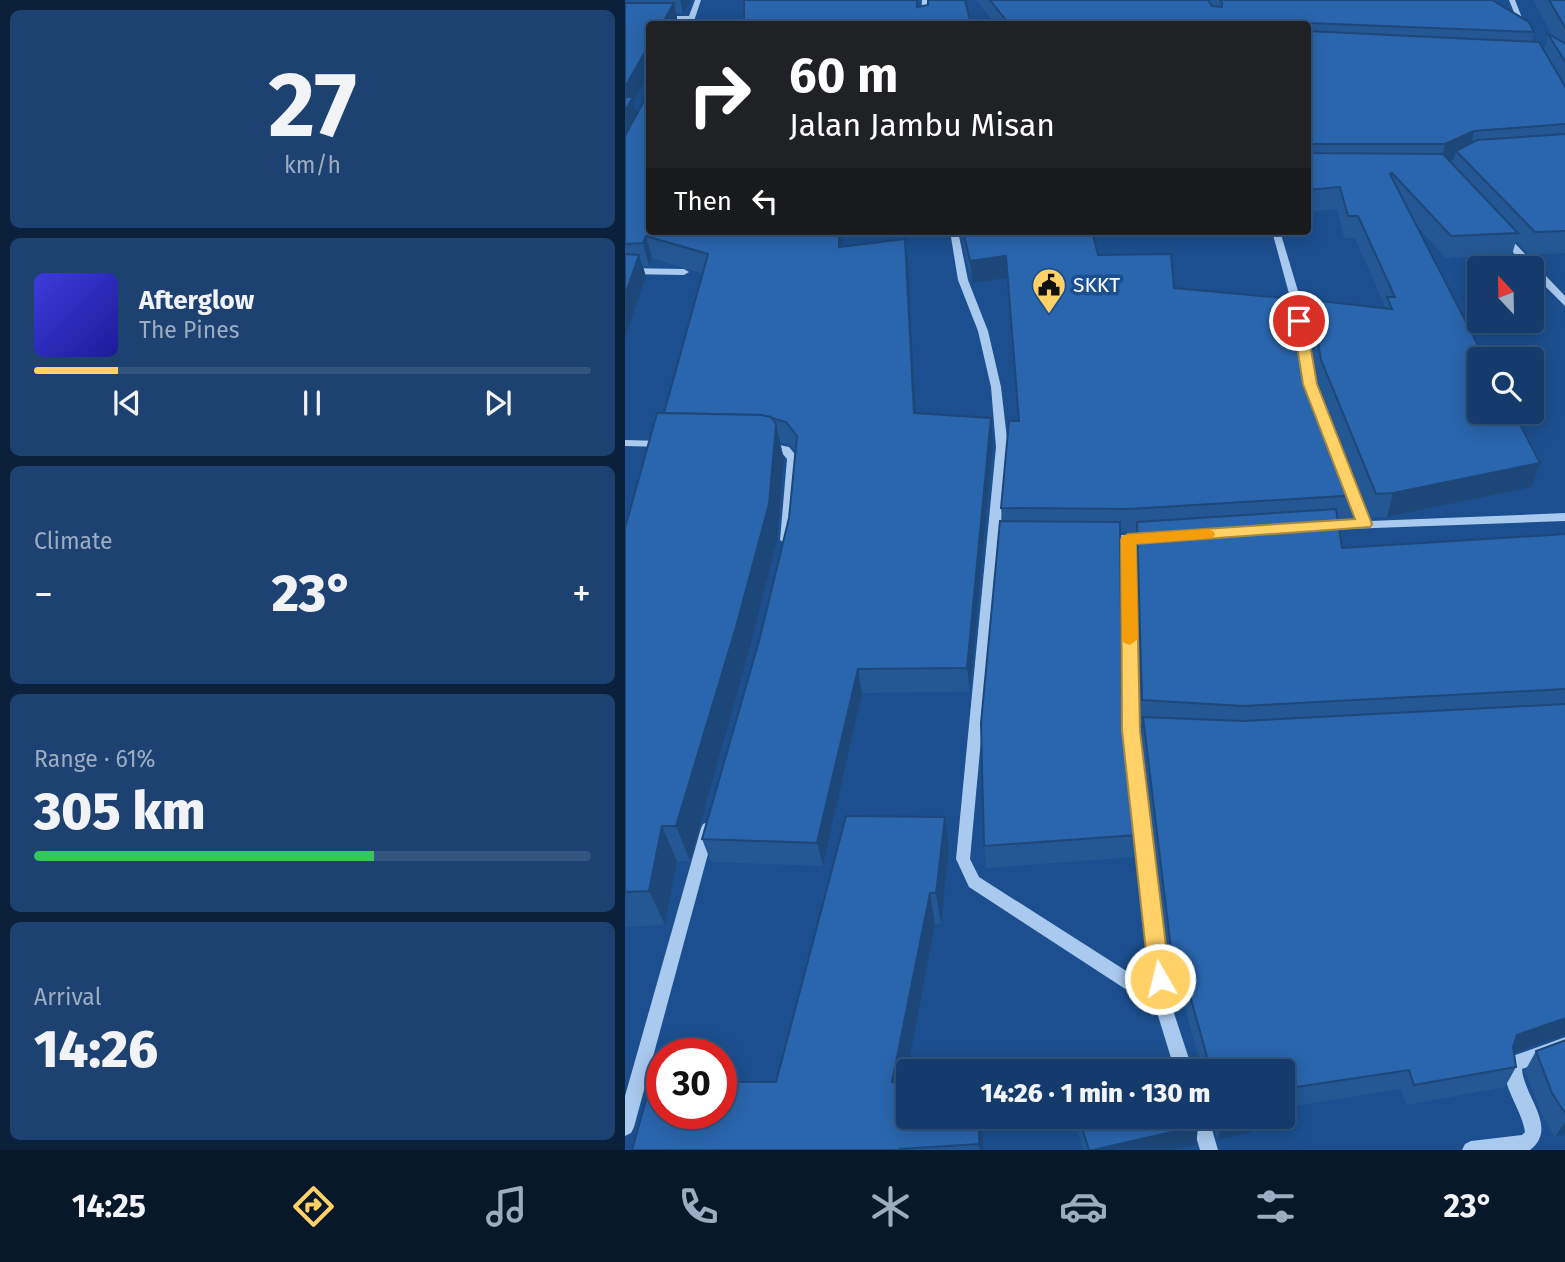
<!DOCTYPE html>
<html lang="en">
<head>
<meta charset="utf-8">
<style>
  :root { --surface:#143b6b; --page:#1d4271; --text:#f1f3f6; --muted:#9dadc1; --line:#33557e; --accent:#ffd166 }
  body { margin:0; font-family:"Fira Sans",sans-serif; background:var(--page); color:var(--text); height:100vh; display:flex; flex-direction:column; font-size:26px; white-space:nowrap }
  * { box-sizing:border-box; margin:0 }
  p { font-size:23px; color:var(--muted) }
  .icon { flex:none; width:38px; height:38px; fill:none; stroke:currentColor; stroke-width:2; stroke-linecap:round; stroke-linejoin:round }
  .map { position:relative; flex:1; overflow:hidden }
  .side { display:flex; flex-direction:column; gap:10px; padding:10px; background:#0b203b; width:625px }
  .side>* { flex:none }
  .banner { position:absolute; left:21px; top:21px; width:665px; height:214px; border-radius:7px; box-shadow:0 4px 18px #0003,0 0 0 2px var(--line); background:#202124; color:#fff; overflow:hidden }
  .needle { width:46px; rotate:338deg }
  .controls { position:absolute; left:842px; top:256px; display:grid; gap:14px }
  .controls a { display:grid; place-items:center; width:77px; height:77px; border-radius:7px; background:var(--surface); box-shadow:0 4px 18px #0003,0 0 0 2px var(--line); font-size:35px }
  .speed { position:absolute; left:21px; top:1038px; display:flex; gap:14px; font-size:35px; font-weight:700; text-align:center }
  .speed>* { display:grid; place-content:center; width:91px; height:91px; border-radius:50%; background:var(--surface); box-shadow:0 4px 18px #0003,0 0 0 2px var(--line); line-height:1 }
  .speed .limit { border:10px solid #d22; background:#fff; color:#111 }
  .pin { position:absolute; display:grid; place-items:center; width:60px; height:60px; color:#fff; margin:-30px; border:4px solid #fff; border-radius:50%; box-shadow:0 2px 7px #0007 }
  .me { position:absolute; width:77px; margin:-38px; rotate:352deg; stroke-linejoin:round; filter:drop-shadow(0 0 5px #0008) }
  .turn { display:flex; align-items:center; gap:24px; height:147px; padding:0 28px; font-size:32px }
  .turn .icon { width:91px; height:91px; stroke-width:2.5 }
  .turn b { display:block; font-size:49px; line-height:60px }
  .then { display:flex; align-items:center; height:66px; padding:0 28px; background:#0003; gap:14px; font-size:26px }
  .big { font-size:52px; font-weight:800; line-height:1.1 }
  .side .card { flex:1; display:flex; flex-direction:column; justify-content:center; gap:10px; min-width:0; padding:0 24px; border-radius:10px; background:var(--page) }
  .side .dial { align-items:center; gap:0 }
  .dial b { font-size:91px; line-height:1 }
  .song { display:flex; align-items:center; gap:21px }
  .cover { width:84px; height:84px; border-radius:10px; background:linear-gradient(135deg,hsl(240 70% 55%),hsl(240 70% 35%)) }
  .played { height:7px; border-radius:4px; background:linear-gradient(90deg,var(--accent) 15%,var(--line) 15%) }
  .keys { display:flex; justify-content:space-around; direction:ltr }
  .heat { display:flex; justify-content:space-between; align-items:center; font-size:38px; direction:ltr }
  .charge { height:10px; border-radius:5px; background:linear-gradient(90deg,#34c759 61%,var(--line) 0) }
  .trip { position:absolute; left:271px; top:1059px; width:399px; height:70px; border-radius:7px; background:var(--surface); box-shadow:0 4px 18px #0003,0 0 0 2px var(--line); font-weight:800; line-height:70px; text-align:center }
  .menu { display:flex; height:112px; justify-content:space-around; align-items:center; background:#08182b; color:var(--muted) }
  .menu .icon { width:49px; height:49px }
  .menu .active { color:var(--accent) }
  .menu b { font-size:32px; color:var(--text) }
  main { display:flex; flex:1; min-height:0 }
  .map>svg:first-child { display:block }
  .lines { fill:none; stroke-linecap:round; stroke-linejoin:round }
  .minor { fill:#a9c9ee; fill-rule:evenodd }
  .wall { fill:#245895 }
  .shaded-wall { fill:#1d4779 }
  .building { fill:#2a66ad; stroke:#1d4779; stroke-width:2 }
  .route { fill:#ffd166; stroke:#a68842; stroke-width:2 }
  .slow { fill:#f59e0b }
  .labels { text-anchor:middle; stroke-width:7; stroke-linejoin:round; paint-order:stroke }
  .far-poi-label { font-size:21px; fill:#fff; stroke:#1b4f8f; text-anchor:start }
</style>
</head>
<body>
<main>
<section class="side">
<div class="card dial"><b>27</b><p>km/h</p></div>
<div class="card">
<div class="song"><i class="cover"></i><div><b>Afterglow</b><p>The Pines</p></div></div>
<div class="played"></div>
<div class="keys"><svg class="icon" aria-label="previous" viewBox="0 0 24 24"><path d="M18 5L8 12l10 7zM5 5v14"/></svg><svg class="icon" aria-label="pause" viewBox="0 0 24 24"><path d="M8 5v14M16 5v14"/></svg><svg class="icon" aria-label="next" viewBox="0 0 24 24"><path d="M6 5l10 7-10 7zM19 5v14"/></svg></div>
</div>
<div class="card"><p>Climate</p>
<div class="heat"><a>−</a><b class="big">23°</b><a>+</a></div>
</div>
<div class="card"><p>Range · 61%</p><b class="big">305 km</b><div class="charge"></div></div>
<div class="card"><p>Arrival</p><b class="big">14:26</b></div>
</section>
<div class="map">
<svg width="941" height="1150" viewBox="0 0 941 1150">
  <rect width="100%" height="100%" fill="#1b4f8f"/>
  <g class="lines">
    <g class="minor">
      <path d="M70 0H76L68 24H62L63 20H35L32 18 35 16H64Z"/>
      <path d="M297 0H303L302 24H296Z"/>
      <path d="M884 0H890L903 33 897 32Z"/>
      <path d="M325 231H333L343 280 363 331 376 387 383 447 345 859 354 877 528 988 499 731 497 543H479L473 539 479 535H531L533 538 531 541 509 542 513 731 546 1004 568 1071H550L531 1009 344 887 331 859 371 447 366 387 353 331 333 280Z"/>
      <path d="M647 231H655L676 301 689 381 688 383H680L679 381 666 301Z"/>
      <path d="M879 234 882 235 941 297V307L906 272V268H902L876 239V235Z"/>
      <path d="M0 268 59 269 64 272 59 275 0 274Z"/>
      <path d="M0 440 38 441 43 444 38 447 0 446Z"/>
      <path d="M140 442 164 447 174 459 167 540 161 544 155 540 162 459 156 452 136 447 134 445 136 443Z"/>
      <path d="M726 485 732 489 745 521 941 513V521L695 530 693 527 699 523 733 522 720 489Z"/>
      <path d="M83 822 88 824 90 828 9 1127 6 1133 0 1136V1096L76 828 78 824Z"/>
      <path d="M941 1037V1053L897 1069C899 1097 934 1128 905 1150H837L840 1144 846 1141 897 1135 900 1132C897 1108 872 1082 882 1058Z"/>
      <path d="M565 1116H583L593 1150H575Z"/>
    </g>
  </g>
  <g class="wall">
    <path d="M0 0H66L58 13H51L53 23 9 101 12 114 218 246 283 261 291 413 368 442 345 692 237 693 198 866 86 862 77 839 134 641 164 518 170 451 166 445 155 442 159 460 152 541 121 663 65 861H52L40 925 0 927V528L39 413 78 274 27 258 24 266H18L21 277 0 338Z"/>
    <path d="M351 0H867L909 32 907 41 919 51 923 34 941 63V253L904 255 891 241 887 255 821 258 791 225 907 487 762 517H746L693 383 682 323 686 300 760 307 730 238H719L712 209 682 212V24H370Z"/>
    <path d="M908 0H941V63L929 38Z"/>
    <path d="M335 231H467L473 255 549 288 681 362 734 495 729 518 713 519 717 548 941 534V1035L889 1053 891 1067 880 1087 781 1105 776 1089 658 1108V1071H577L550 970 545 971 517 740 518 724H516L512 532H495L497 708 512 835 511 857 361 868 359 846 377 521 376 508 394 421 383 278 347 283Z"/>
    <path d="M324 849 316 924H310L280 1082H283L284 1084V1116L358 1124V1150H7L151 1082Z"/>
    <path d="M941 1040V1134L930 1137 916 1112 900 1071 911 1051Z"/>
    <path d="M450 1116H571L573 1126 571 1145 549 1150H458L450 1123Z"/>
    <path d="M585 1116H631L627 1132 593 1140Z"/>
  </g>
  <g class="shaded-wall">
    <path d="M55 0H66L58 13Z"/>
    <path d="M49 3 53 23 52 24H37Z"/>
    <path d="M24 45V74L9 101 13 118 0 142V87Z"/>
    <path d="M849 131 845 152 831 151 829 159 815 165 820 144Z"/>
    <path d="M214 231H218L217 269 214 247Z"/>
    <path d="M21 236 27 258 24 266 18 243Z"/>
    <path d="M280 239 283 261 292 436 289 413Z"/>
    <path d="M14 255 21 277 0 338V295Z"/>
    <path d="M381 256 383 278 347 283 345 261Z"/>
    <path d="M366 418 368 442 345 692 342 668Z"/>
    <path d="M151 424 159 460 152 541 121 663 65 861 51 826Z"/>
    <path d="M915 463 907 487 762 517 768 493Z"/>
    <path d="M233 669 237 693 198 866 192 843Z"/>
    <path d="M320 817 324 849 316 924 311 893Z"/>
    <path d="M37 826 52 861 40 925 24 891Z"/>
    <path d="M305 893 310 924 275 1110 267 1082Z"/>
    <path d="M941 1018 940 1035 881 1056 892 1035Z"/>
    <path d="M283 1082 284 1084V1112L281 1101Z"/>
    <path d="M354 1116H357L358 1124V1150H355L354 1144Z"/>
    <path d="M615 1116H631L627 1132 593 1140 596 1121Z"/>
    <path d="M941 1121V1134L930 1137Z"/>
    <path d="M573 1126 571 1145 549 1150H468Z"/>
  </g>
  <g class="building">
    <path d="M119 0H292V7L303 5V0H340L346 24H119Z"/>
    <path d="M365 0H583L587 6 597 7V3L595 0H867L904 22 909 32 684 23 682 31V24H384Z"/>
    <path d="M924 0H941V29Z"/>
    <path d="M0 3H49L37 24H24V45L0 87Z"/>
    <path d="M682 31 914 42 941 88V124L849 131 820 144H683L685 153 818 154 893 233 826 236 767 173 765 174 860 359H854V411H888L915 463 768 493 751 494 696 360 686 300 767 309 762 297H770L733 216H723L715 187 682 190Z"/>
    <path d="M923 34 941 44V63Z"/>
    <path d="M0 97H8L0 111Z"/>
    <path d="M21 97H24V231H214V247L280 239 289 413 366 418 342 668 233 669 192 843 77 839 134 641 164 518 172 436 161 422 136 415 39 413 83 254 21 236 18 243 0 244V136Z"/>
    <path d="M941 134V231L910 232 831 151 852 140Z"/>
    <path d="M338 231H467L473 255 546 254 549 288 670 299 681 362 734 495 504 509 376 508 384 421H394L381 256 345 261Z"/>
    <path d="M0 254 14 255 0 295Z"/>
    <path d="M32 413 136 415 146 417 151 424 144 504 111 627 51 826H37L24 891 0 892V528Z"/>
    <path d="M711 509 717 548 941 534V689L618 706 517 700 512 522Z"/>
    <path d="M375 521 495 522 497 708 512 835 359 846 356 723Z"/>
    <path d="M941 704V1018L892 1035 888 1047 891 1067 789 1085 784 1070 658 1089V1071H586L552 949H546L518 717 618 721Z"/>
    <path d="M221 816 320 817 311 893H305L267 1082H283L281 1101 284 1100V1116H354V1144L275 1149V1150H7L26 1082H37V1113H96V1082H151Z"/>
    <path d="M941 1040V1115L927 1093 911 1051Z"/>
    <path d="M453 1116H571L573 1126 468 1150H464Z"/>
    <path d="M595 1116H615L596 1121Z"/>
  </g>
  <path class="route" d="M674 318 681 321 692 384 747 524 745 527 511 544 515 731 545 979 542 986 535 989 528 986 524 979 497 731 496 539 503 534 730 519 678 384 668 321Z"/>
  <path class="slow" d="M582 529 588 531 590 534 588 538 511 544 513 639 505 645 499 643 497 639 496 539 498 535Z"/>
  <defs>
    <g id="civic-pin" transform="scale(1.75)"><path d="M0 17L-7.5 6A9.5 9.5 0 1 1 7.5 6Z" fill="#ffd166" stroke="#1b4f8f"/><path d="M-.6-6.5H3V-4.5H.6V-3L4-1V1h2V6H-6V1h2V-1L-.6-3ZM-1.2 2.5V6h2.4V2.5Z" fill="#111"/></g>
  </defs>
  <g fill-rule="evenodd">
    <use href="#civic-pin" x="424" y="285"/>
  </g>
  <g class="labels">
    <g class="far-poi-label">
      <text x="448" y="292">SKKT</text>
    </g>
  </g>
</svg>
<div class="controls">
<a><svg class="needle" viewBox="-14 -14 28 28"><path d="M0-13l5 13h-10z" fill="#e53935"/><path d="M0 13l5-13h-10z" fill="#9dadc1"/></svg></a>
<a><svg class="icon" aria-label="search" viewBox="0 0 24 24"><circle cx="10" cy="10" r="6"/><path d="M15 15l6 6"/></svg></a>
</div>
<div class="speed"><div class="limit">30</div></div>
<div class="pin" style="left:674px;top:321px;background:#d93025"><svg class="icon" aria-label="arrive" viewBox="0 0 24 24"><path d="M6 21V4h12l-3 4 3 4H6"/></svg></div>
<svg class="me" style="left:535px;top:979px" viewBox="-20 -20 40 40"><circle r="17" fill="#ffd166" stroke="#fff" stroke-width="3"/><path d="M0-11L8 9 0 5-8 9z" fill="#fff"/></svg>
<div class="trip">14:26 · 1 min · 130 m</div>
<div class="banner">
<div class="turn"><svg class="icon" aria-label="right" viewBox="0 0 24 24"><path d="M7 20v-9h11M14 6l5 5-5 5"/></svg><div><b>60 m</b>Jalan Jambu Misan</div></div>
<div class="then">Then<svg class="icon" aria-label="left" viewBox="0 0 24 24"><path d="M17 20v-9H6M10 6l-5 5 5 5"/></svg></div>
</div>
</div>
</main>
<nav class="menu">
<b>14:25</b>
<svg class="icon active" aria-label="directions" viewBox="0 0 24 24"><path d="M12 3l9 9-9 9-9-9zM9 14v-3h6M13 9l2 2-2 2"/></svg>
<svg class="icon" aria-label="music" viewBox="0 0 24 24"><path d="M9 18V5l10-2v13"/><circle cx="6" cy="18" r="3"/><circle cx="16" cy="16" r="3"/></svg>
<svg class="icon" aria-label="phone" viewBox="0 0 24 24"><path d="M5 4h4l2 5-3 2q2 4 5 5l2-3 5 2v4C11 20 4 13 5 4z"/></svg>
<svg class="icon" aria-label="climate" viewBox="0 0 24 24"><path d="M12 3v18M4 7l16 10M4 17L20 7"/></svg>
<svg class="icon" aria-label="car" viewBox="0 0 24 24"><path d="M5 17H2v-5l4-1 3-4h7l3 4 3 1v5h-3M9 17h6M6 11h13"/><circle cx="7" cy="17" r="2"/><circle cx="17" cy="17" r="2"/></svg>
<svg class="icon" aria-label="filters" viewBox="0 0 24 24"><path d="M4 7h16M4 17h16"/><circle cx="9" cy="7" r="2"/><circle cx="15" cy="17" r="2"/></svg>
<b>23°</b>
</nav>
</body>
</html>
